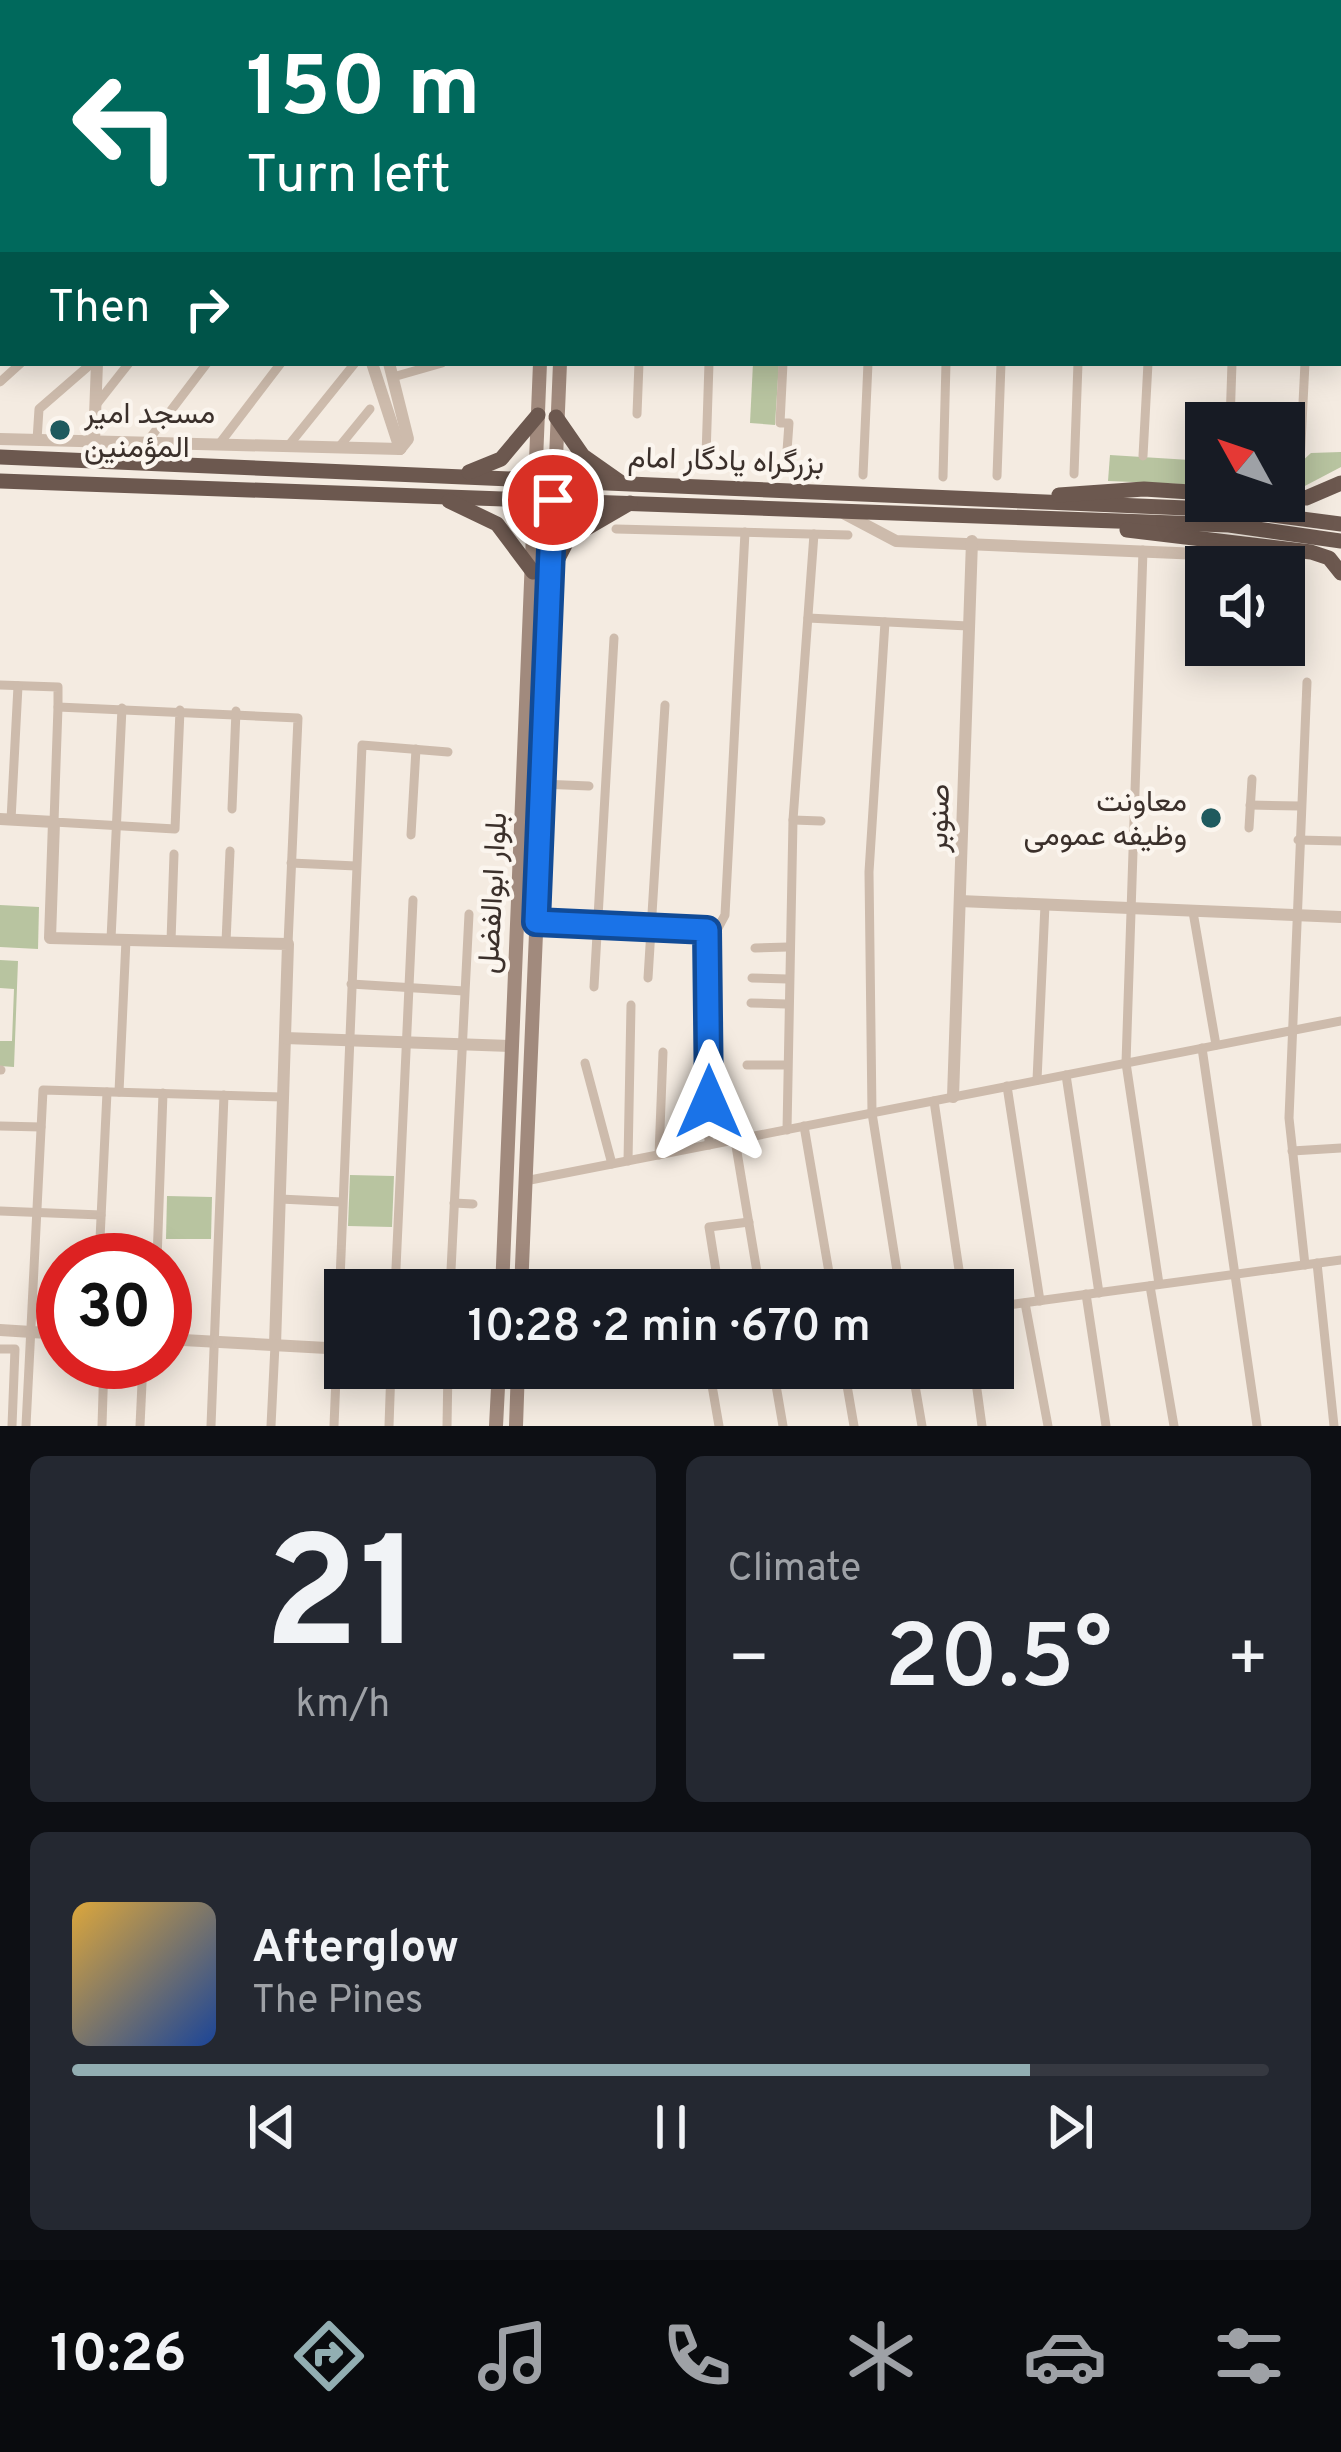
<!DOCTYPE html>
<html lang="en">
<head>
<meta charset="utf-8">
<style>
  :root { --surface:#171b24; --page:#242831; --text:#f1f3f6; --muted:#9ea1a6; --line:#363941; --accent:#92aeb2 }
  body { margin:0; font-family:Overpass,Vazirmatn,sans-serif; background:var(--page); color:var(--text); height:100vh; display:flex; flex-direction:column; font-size:45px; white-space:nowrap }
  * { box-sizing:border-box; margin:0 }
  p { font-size:39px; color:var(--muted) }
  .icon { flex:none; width:66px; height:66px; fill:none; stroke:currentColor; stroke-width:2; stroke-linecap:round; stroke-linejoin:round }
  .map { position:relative; height:1426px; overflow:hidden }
  .sheet { display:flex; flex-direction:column; gap:30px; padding:30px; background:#0d0f14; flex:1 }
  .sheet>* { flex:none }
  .hud { position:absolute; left:0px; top:0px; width:1341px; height:366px; box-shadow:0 6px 30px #0003; background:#00695c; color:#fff; overflow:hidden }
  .needle { width:78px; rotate:310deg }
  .controls { position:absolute; left:1185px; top:402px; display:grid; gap:24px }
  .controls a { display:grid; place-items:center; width:120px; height:120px; border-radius:0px; background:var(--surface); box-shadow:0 6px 30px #0003; font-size:60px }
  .speed { position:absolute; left:36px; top:1233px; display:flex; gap:24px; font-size:60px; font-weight:700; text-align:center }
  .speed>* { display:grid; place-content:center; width:156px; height:156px; border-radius:50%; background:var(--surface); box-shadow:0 6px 30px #0003; line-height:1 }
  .speed .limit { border:18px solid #d22; background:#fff; color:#111 }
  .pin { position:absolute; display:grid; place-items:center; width:102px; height:102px; color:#fff; margin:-51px; border:6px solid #fff; border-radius:50%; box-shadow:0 3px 12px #0007 }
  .me { position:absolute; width:132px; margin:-66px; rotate:0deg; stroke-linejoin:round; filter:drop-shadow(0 0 9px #0008) }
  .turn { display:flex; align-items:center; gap:42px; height:252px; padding:0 48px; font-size:54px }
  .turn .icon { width:156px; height:156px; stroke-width:2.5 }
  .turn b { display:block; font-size:84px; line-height:102px }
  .then { display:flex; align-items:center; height:114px; padding:0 48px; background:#0003; gap:24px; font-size:45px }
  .big { font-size:90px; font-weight:600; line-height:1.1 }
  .sheet .widget { flex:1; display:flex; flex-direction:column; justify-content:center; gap:18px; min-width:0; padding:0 42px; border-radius:18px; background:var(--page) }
  .sheet .dial { align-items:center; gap:0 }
  .dial b { font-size:156px; line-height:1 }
  .song { display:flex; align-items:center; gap:36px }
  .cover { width:144px; height:144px; border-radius:18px; background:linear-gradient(135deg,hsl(40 70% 55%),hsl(220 70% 35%)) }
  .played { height:12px; border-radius:6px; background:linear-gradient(90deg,var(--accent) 80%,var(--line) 80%) }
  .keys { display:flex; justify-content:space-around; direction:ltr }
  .heat { display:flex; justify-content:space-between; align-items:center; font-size:66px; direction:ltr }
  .sheet .tiles { flex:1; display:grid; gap:30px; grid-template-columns:1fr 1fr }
  .widget:last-child { grid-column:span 2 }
  .trip { position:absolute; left:324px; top:1269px; width:690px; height:120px; border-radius:0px; background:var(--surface); box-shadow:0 6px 30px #0003; font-weight:600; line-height:120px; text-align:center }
  .menu { display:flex; height:192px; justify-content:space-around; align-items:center; background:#090b0e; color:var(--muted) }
  .menu .icon { width:84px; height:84px }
  .menu .active { color:var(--accent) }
  .menu b { font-size:54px; color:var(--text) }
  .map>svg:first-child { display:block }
  .green { fill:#b8c4a0 }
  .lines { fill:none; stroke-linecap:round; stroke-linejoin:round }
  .minor { stroke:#cdbbac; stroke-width:9 }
  .tertiary { stroke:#cdbbac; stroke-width:12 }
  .secondary { stroke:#a18a7d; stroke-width:14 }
  .trunk { stroke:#6c584f; stroke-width:15 }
  .route-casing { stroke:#114b97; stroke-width:30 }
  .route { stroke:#1a73e8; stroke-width:21 }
  .poi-dot { fill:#1f5a5e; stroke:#fbf5ee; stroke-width:4.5 }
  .labels { text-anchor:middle; stroke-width:9; stroke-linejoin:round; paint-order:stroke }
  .poi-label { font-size:30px; fill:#3b302b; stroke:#fbf5ee; text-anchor:start }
  .street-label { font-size:30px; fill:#3b302b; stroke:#fbf5ee }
</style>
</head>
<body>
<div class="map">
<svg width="1341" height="1426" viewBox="0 0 1341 1426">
  <rect width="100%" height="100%" fill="#f4ebe1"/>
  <g class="green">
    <path d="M753 363H779L775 425 750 423Z"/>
    <path d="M1341 452V467L1301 488 1284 487V464L1300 463 1311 453Z"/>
    <path d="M1110 455 1206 461V485L1108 481Z"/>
    <path d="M0 905 39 907 38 949 0 947Z"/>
    <path d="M0 960 18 961 14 1067 0 1066V1041H12L14 989 0 988Z"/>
    <path d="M350 1175 394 1176 392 1227 348 1226Z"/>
    <path d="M167 1196 212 1197 211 1239H166Z"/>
  </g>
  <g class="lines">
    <g class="minor">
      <path d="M248 3 251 0"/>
      <path d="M325 3 327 0"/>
      <path d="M409 3 411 0"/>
      <path d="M620 3V0"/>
      <path d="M660 3V0"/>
      <path d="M727 3V0"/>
      <path d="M883 3V0"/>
      <path d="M963 3V0"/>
      <path d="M1015 3V0"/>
      <path d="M1061 3V0"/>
      <path d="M1132 3V0"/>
      <path d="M1288 3 1289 0"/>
      <path d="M1322 3 1324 0"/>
      <path d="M0 73 3 77"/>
      <path d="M0 153 3 156"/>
      <path d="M0 193H3"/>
      <path d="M1338 200 1341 163"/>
      <path d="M0 296H3"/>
      <path d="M0 319 3 316"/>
      <path d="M783 363 780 423H789L787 451"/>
      <path d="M393 377 442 363"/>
      <path d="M0 382 21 363"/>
      <path d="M96 405 129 363"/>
      <path d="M637 414 639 363"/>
      <path d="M1230 423 1232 363"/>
      <path d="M37 440 39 409 92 363"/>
      <path d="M147 442 207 363"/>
      <path d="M220 443 281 363"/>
      <path d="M289 445 355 363"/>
      <path d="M339 447 370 409"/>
      <path d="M706 456 709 363"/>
      <path d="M1143 456 1148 363"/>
      <path d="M1300 463 1305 363"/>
      <path d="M1074 474 1078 363"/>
      <path d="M863 475 868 363"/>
      <path d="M997 476 1001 363"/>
      <path d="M943 477 946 363"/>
      <path d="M616 529 848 535"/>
      <path d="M1143 550 1126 1063 1159 1284"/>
      <path d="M808 618 968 626"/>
      <path d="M885 622 869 872 872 1113 900 1290"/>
      <path d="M0 685 58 687V707"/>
      <path d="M180 710 175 829 54 822 58 707 298 718 288 944"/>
      <path d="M541 784 589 786"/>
      <path d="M1250 805 1300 806"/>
      <path d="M232 809 236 711"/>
      <path d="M11 820 18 686"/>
      <path d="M793 820 821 821"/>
      <path d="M1249 828 1252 779"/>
      <path d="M411 835 416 749"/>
      <path d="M1298 840 1341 841"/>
      <path d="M291 863 356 866"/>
      <path d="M1193 912 1216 1045"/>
      <path d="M536 922 697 932 718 928 725 915 745 532"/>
      <path d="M707 930 709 1145"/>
      <path d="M111 939 122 708"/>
      <path d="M171 941 174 854"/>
      <path d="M226 942 230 851"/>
      <path d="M755 948 788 947"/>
      <path d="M648 978 665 705"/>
      <path d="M752 978 787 979"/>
      <path d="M351 984 464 991"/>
      <path d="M594 987 614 638"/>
      <path d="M751 1003 786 1004"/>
      <path d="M1202 1048 1257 1426"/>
      <path d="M585 1063 612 1164"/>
      <path d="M747 1065H787"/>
      <path d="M0 1070H1"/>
      <path d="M1066 1075 1099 1293"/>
      <path d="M1037 1080 1045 905"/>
      <path d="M1007 1086 1040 1301"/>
      <path d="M119 1092 126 940"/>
      <path d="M934 1101 962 1290"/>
      <path d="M0 1126 41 1127"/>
      <path d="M804 1126 832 1290"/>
      <path d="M787 1130 793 820 814 534"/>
      <path d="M735 1140 760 1290"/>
      <path d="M1292 1151 1341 1148"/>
      <path d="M659 1155 663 1052"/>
      <path d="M628 1161 631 1005"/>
      <path d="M525 1181 1341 1021"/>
      <path d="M280 1199 342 1202"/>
      <path d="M454 1203 473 1204"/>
      <path d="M0 1211 101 1215"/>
      <path d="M99 1260 107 1092"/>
      <path d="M157 1260 163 1093"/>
      <path d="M1317 1263 1334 1426"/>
      <path d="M1305 1265 1289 1118 1307 682"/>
      <path d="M1150 1286 1174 1426"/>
      <path d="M395 1290 413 900"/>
      <path d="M450 1290 469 914"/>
      <path d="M719 1290 709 1227 749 1222"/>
      <path d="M1086 1294 1106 1426"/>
      <path d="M1025 1303 1048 1426"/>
      <path d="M993 1307 1341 1260"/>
      <path d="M0 1349H15L12 1426"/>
      <path d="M709 1368 719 1426"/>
      <path d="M773 1368 783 1426"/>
      <path d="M844 1368 854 1426"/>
      <path d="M912 1368 922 1426"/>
      <path d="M974 1368 982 1426"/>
      <path d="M26 1426 43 1090 283 1097"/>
      <path d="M102 1426 104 1362"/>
      <path d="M140 1426 143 1362"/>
      <path d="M211 1426 224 1095"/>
      <path d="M271 1426 275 1345"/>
      <path d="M334 1426 362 745 448 752"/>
      <path d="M389 1426 391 1368"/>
      <path d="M447 1426 448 1368"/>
    </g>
    <g class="tertiary">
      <path d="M151 0 155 3"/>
      <path d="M179 0 183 3"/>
      <path d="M86 3 88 0"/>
      <path d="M112 3V0"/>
      <path d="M123 3 129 0"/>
      <path d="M804 3V0"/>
      <path d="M0 10H3"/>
      <path d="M1338 269H1341"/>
      <path d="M372 363 400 449"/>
      <path d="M389 363 408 439 400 449"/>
      <path d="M0 439 400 449"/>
      <path d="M94 442 97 363"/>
      <path d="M845 514 896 541 1293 558"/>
      <path d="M0 819 54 822 50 938 288 944 275 1345"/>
      <path d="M960 901 1341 917"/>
      <path d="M285 1038 512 1046"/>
      <path d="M953 1097 972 541"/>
      <path d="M0 1330 63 1334"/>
      <path d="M165 1339 345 1349"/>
    </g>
    <g class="secondary">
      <path d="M1165 0 1172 3"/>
      <path d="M1213 0 1220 3"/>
      <path d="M552 3V0"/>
      <path d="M576 3V0"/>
      <path d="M1338 53 1341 54"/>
      <path d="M1338 72 1341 73"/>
      <path d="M502 1290 540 363"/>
      <path d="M521 1290 560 363"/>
      <path d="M496 1426 499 1368"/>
      <path d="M516 1426 518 1368"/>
    </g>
    <g class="trunk">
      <path d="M556 417 583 456 620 482"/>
      <path d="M0 457 1233 510 1341 524"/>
      <path d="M469 472 501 459 538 415"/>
      <path d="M0 481 1229 525 1341 541"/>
      <path d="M1059 495 1144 489 1206 493"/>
      <path d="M1284 497 1306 498 1341 483"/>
      <path d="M449 501 497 524 533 572"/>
      <path d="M1127 530 1311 552 1329 558 1341 573"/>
      <path d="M550 574 568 539 630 503"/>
    </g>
  </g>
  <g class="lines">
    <g class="route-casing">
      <path id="route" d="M553 500 536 922 707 930 709 1102"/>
    </g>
    <use href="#route" class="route"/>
  </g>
  <g class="poi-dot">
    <circle cx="60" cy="430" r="12"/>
    <circle cx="1211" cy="818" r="12"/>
  </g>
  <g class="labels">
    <g class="poi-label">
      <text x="84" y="423">مسجد امیر<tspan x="84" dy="34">المؤمنین</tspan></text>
      <text x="1187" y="811" text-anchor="end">معاونت<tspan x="1187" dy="34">وظیفه عمومی</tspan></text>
    </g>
    <g class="street-label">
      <text transform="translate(726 460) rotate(2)" y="10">بزرگراه یادگار امام</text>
      <text transform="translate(938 818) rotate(-88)" y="10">صنوبر</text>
      <text transform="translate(492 893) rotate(-87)" y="10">بلوار ابوالفضل</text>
    </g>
  </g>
</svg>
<div class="controls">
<a><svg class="needle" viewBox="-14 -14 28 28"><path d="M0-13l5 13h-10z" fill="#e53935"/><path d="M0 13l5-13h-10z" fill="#9ea1a6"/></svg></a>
<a><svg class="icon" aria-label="sound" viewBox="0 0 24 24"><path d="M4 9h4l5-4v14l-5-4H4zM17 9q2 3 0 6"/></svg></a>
</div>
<div class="speed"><div class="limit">30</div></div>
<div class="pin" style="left:553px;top:500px;background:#d93025"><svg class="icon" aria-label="arrive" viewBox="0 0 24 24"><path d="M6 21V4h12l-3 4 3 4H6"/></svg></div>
<svg class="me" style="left:709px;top:1102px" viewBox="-20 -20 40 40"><path d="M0-17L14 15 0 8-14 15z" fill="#1a73e8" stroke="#fff" stroke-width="4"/></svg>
<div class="trip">10:28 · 2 min · 670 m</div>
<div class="hud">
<div class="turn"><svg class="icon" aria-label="left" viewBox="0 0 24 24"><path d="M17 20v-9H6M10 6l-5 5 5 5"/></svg><div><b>150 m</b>Turn left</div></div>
<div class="then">Then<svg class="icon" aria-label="right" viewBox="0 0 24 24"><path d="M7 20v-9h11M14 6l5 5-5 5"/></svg></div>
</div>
</div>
<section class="sheet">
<div class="tiles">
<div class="widget dial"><b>21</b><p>km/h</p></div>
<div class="widget"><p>Climate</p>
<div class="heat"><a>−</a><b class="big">20.5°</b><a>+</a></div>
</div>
<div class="widget">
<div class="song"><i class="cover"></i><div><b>Afterglow</b><p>The Pines</p></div></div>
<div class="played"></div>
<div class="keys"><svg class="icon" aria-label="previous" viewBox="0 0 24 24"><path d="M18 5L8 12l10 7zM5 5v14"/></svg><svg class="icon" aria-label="pause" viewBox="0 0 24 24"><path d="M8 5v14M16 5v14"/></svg><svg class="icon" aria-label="next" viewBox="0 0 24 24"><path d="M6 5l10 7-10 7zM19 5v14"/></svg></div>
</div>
</div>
</section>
<nav class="menu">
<b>10:26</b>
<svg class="icon active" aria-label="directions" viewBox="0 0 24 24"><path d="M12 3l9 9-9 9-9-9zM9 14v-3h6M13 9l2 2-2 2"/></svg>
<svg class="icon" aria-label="music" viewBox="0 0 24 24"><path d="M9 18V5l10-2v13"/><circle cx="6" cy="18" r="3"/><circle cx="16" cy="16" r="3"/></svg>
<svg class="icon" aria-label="phone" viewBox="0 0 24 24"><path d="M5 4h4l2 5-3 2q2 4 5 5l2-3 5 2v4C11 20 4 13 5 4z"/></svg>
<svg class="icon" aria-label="climate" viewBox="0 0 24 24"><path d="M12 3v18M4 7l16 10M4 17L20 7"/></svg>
<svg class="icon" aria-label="car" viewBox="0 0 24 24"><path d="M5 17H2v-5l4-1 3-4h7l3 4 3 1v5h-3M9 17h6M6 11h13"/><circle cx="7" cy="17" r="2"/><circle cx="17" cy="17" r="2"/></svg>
<svg class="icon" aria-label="filters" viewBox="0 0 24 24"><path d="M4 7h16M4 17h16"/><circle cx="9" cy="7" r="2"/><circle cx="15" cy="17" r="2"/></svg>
</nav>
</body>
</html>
